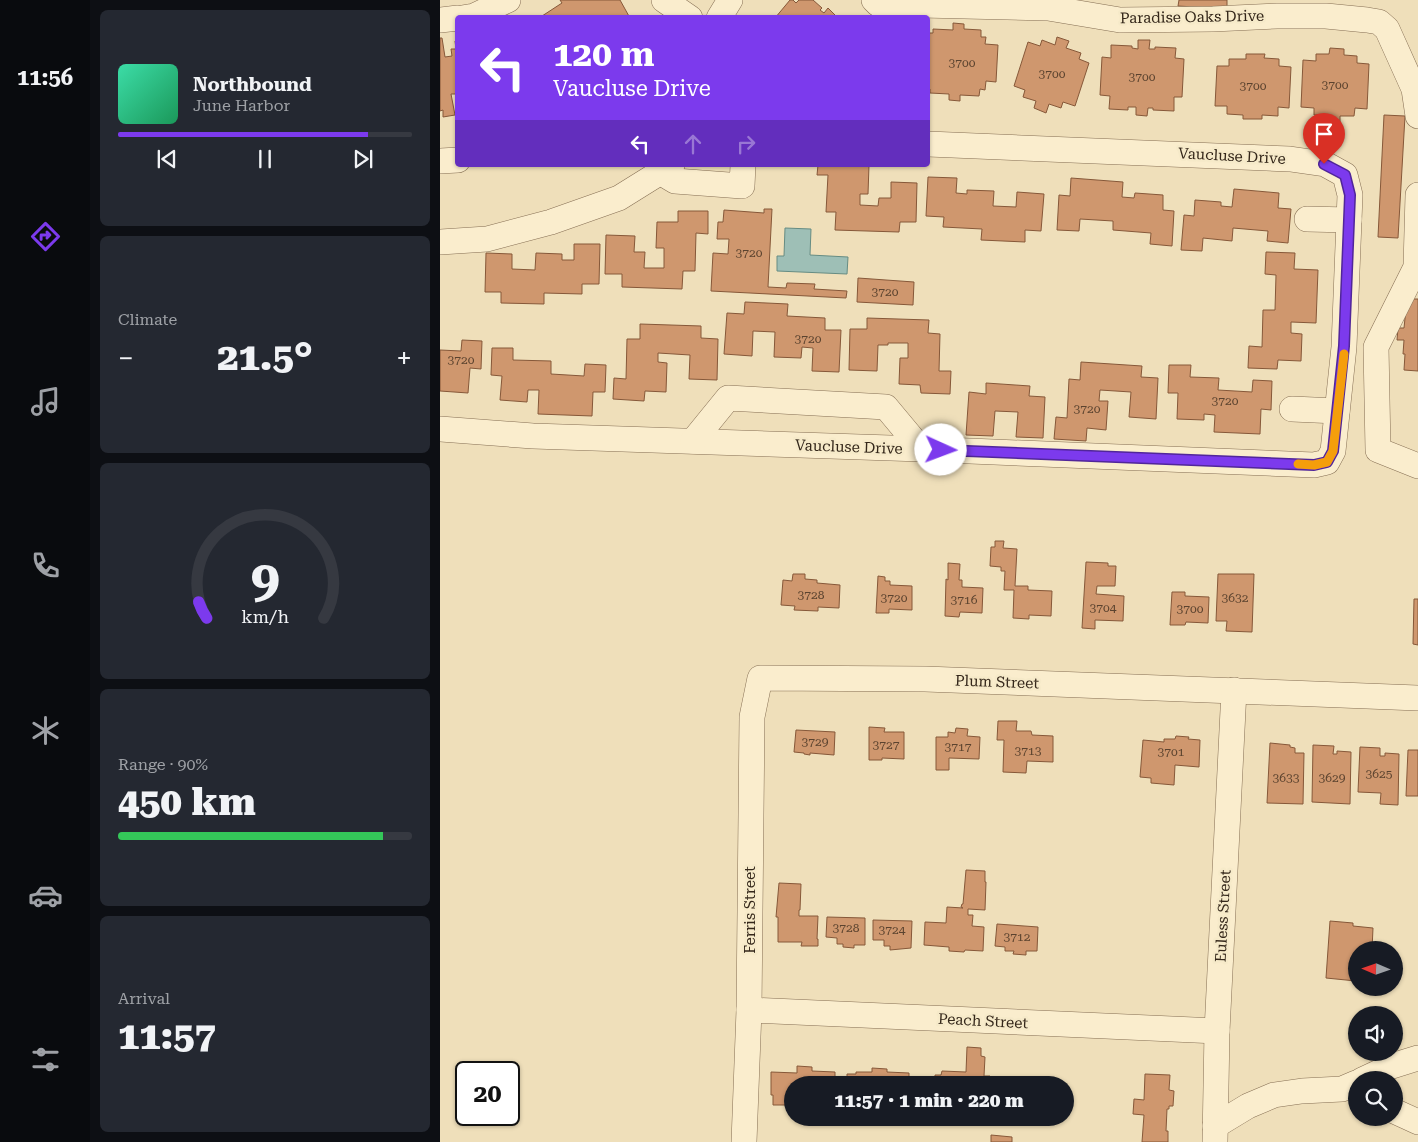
<!DOCTYPE html>
<html lang="en">
<head>
<meta charset="utf-8">
<style>
  :root { --surface:#171b24; --page:#242831; --text:#f1f3f6; --muted:#9ea1a6; --line:#363941; --accent:#7c3aed }
  body { margin:0; font-family:"Roboto Serif",serif; background:var(--page); color:var(--text); height:100vh; display:flex; flex-direction:column; font-size:19px; white-space:nowrap }
  * { box-sizing:border-box; margin:0 }
  p { font-size:16px; color:var(--muted) }
  .icon { flex:none; width:28px; height:28px; fill:none; stroke:currentColor; stroke-width:2; stroke-linecap:round; stroke-linejoin:round }
  .map { position:relative; flex:1; overflow:hidden }
  .sheet { display:flex; flex-direction:column; gap:10px; padding:10px; background:#0d0f14; width:350px }
  .sheet>* { flex:none }
  .guide { position:absolute; left:15px; top:15px; width:475px; height:152px; border-radius:5px; box-shadow:0 1px 4px #0004; background:#7c3aed; color:#fff; overflow:hidden }
  .needle { width:32px; rotate:272deg }
  .controls { position:absolute; left:908px; top:941px; display:grid; gap:10px }
  .controls a { display:grid; place-items:center; width:55px; height:55px; border-radius:50%; background:var(--surface); box-shadow:0 1px 4px #0004; font-size:25px }
  .speed { position:absolute; left:15px; top:1061px; display:flex; gap:10px; font-size:25px; font-weight:700; text-align:center }
  .speed>* { display:grid; place-content:center; width:65px; height:65px; border-radius:50%; background:var(--surface); box-shadow:0 1px 4px #0004; line-height:1 }
  .speed .limit { border:2px solid #111; border-radius:8px; background:#fff; color:#111 }
  .pin { position:absolute; display:grid; place-items:center; width:42px; height:42px; color:#fff; margin:-51px -21px; border-radius:50% 50% 50% 0; rotate:-45deg; box-shadow:0 0 5px #0007 }
  .pin .icon { rotate:45deg }
  .me { position:absolute; width:55px; margin:-28px; rotate:92deg; stroke-linejoin:round; filter:drop-shadow(0 0 4px #0008) }
  .turn { display:flex; align-items:center; gap:18px; height:105px; padding:0 15px; font-size:22px }
  .turn .icon { width:65px; height:65px; stroke-width:2.5 }
  .turn b { display:block; font-size:35px; line-height:42px }
  .lanes { display:flex; align-items:center; height:48px; padding:0 15px; background:#0003; justify-content:center; gap:25px; direction:ltr }
  .lanes .off { opacity:.35 }
  .big { font-size:38px; font-weight:800; line-height:1.1 }
  .sheet .card { flex:1; display:flex; flex-direction:column; justify-content:center; gap:8px; min-width:0; padding:0 18px; border-radius:8px; background:var(--page) }
  .sheet .dial { align-items:center; gap:0 }
  .dial svg { height:130px; overflow:visible; fill:none; stroke:var(--line); stroke-width:7; stroke-linecap:round; text-anchor:middle }
  .dial text { fill:var(--text); stroke:none }
  .song { display:flex; align-items:center; gap:15px }
  .cover { width:60px; height:60px; border-radius:8px; background:linear-gradient(135deg,hsl(160 70% 55%),hsl(150 70% 35%)) }
  .played { height:5px; border-radius:2px; background:linear-gradient(90deg,var(--accent) 85%,var(--line) 85%) }
  .keys { display:flex; justify-content:space-around; direction:ltr }
  .heat { display:flex; justify-content:space-between; align-items:center; font-size:28px; direction:ltr }
  .charge { height:8px; border-radius:4px; background:linear-gradient(90deg,#34c759 90%,var(--line) 0) }
  .trip { position:absolute; left:344px; top:1076px; width:290px; height:50px; border-radius:25px; background:var(--surface); box-shadow:0 1px 4px #0004; font-weight:800; line-height:50px; text-align:center }
  main { display:flex; flex:1; min-height:0 }
  .tab-bar { display:flex; flex-direction:column; width:90px; justify-content:space-around; align-items:center; background:#090b0e; color:var(--muted) }
  .tab-bar .icon { width:35px; height:35px }
  .tab-bar .current { color:var(--accent) }
  .tab-bar b { font-size:22px; color:var(--text) }
  .map>svg:first-child { display:block }
  .water { fill:#9ebfb6; stroke:#668c83 }
  .building { fill:#cf976e; stroke:#865839 }
  .lines { fill:none; stroke-linecap:round; stroke-linejoin:round }
  .minor-casing { stroke:#866f54; stroke-width:26 }
  .minor { stroke:#faedcd; stroke-width:25 }
  .route-casing { stroke:#51269a; stroke-width:12 }
  .route { stroke:#7c3aed; stroke-width:9 }
  .slow { stroke:#f59e0b; stroke-width:9 }
  .labels { text-anchor:middle; stroke-width:5; stroke-linejoin:round; paint-order:stroke }
  .number-label { font-size:12px; fill:#5b432f }
  .street-label { font-size:15px; fill:#34271a; stroke:#f6eac9 }
</style>
</head>
<body>
<main>
<nav class="tab-bar">
<b>11:56</b>
<svg class="icon current" aria-label="directions" viewBox="0 0 24 24"><path d="M12 3l9 9-9 9-9-9zM9 14v-3h6M13 9l2 2-2 2"/></svg>
<svg class="icon" aria-label="music" viewBox="0 0 24 24"><path d="M9 18V5l10-2v13"/><circle cx="6" cy="18" r="3"/><circle cx="16" cy="16" r="3"/></svg>
<svg class="icon" aria-label="phone" viewBox="0 0 24 24"><path d="M5 4h4l2 5-3 2q2 4 5 5l2-3 5 2v4C11 20 4 13 5 4z"/></svg>
<svg class="icon" aria-label="climate" viewBox="0 0 24 24"><path d="M12 3v18M4 7l16 10M4 17L20 7"/></svg>
<svg class="icon" aria-label="car" viewBox="0 0 24 24"><path d="M5 17H2v-5l4-1 3-4h7l3 4 3 1v5h-3M9 17h6M6 11h13"/><circle cx="7" cy="17" r="2"/><circle cx="17" cy="17" r="2"/></svg>
<svg class="icon" aria-label="filters" viewBox="0 0 24 24"><path d="M4 7h16M4 17h16"/><circle cx="9" cy="7" r="2"/><circle cx="15" cy="17" r="2"/></svg>
</nav>
<section class="sheet">
<div class="card">
<div class="song"><i class="cover"></i><div><b>Northbound</b><p>June Harbor</p></div></div>
<div class="played"></div>
<div class="keys"><svg class="icon" aria-label="previous" viewBox="0 0 24 24"><path d="M18 5L8 12l10 7zM5 5v14"/></svg><svg class="icon" aria-label="pause" viewBox="0 0 24 24"><path d="M8 5v14M16 5v14"/></svg><svg class="icon" aria-label="next" viewBox="0 0 24 24"><path d="M6 5l10 7-10 7zM19 5v14"/></svg></div>
</div>
<div class="card"><p>Climate</p>
<div class="heat"><a>−</a><b class="big">21.5°</b><a>+</a></div>
</div>
<div class="card dial"><svg viewBox="0 0 100 80">
<path d="M14 69A42 42 0 1 1 86 69"/>
<path d="M14 69A42 42 0 0 1 9 59" stroke="#7c3aed"/>
<text x="50" y="56" font-size="32" font-weight="700">9</text>
<text x="50" y="72" font-size="11">km/h</text>
</svg></div>
<div class="card"><p>Range · 90%</p><b class="big">450 km</b><div class="charge"></div></div>
<div class="card"><p>Arrival</p><b class="big">11:57</b></div>
</section>
<div class="map">
<svg width="978" height="1142" viewBox="0 0 978 1142">
  <rect width="100%" height="100%" fill="#efdfba"/>
  <path class="water" d="M345 228 371 229 370 255 408 257 407 274 337 271V256H344Z"/>
  <g class="building">
    <path d="M120 0H180L190 18H99L122 3Z"/>
    <path d="M350 0H353L356 3 359 0H373L382 8 380 10 384 13 388 8 397 17 335 18Z"/>
    <path d="M739 0H787V9L738 6Z"/>
    <path d="M513 23 524 24V29L541 30V37H546L545 44 558 45 556 82 546 81 545 90 540 89 539 96 520 95V101L509 100V94L490 93V89H488V33H493V29L513 30Z"/>
    <path d="M617 37 629 41 626 48 641 53 639 59 649 63 635 106 623 102 621 108 609 104 606 113 594 108 596 101 583 97 585 90 574 86 588 42 600 46 602 40 615 45Z"/>
    <path d="M0 38H2L5 57 12 56 11 49H16L15 41H18V94H11L15 115 3 117V110L0 111Z"/>
    <path d="M698 40H710L709 49H715V47L736 48 735 58 744 59 742 97H734V111L713 110V108H708L707 116 696 115V107H688V110L669 109 670 96 660 95 662 57 671 58V45L692 46V48L698 49Z"/>
    <path d="M890 48 904 49V55L917 56V63L929 64 927 109 915 108 914 116H900V123L886 122 887 115H874V108L861 107 863 60 876 61V54H889Z"/>
    <path d="M806 54H825L824 58 839 59V66L851 67 849 108 838 107V116L822 115V119H803V115L787 114V106H775L777 66H789V59H806Z"/>
    <path d="M944 115 965 116 958 238 938 237Z"/>
    <path d="M378 165H429L428 194H420V205L438 206 439 198H451V182L477 183 476 222H460L459 232 395 230 396 212H386L388 175H377Z"/>
    <path d="M488 177 517 178 516 193 527 194V190L554 191 553 206 576 207 577 192 604 194 601 231 585 230V242L541 240 542 229 503 227 504 217 486 216Z"/>
    <path d="M631 178 683 182 682 197 694 198 695 193 723 195V210L734 211 732 246 710 244 711 233 673 230V221L640 219 639 231 617 230 619 195 630 196Z"/>
    <path d="M794 189 839 193 838 208 851 209 848 243 827 241 828 231 793 228 792 241 763 238 762 251 741 250 744 215 754 216 755 200 781 202V206L792 207Z"/>
    <path d="M324 209H332L328 287 346 288 347 283 375 284 374 289 407 291 406 298 271 291 273 253 288 254 289 239H277L278 222H283L284 210 324 213Z"/>
    <path d="M238 211H268V234L256 233 255 271H243L242 289 182 287V274H165L166 235 195 236 194 252H205L204 268H224V248H216L217 222H238Z"/>
    <path d="M134 244H160L159 284H142V294L104 293V304L61 303V292H45L46 253 72 254V269L95 270 96 253 122 254V260H134Z"/>
    <path d="M826 252 855 253 854 269 878 270 876 323 851 322V333L862 334 861 361 838 360 837 369 808 368 809 346 822 347 823 310H835L836 275 825 274Z"/>
    <path d="M418 278 474 282 473 305 417 302Z"/>
    <path d="M967 299H978V371L964 370 965 354H963L964 340H957L958 328H964Z"/>
    <path d="M305 302 348 304 347 316 385 318V330H401L399 372 372 371 373 348 362 347 361 358 334 357 335 332 313 331 312 356 284 354 287 313 304 314Z"/>
    <path d="M427 318 489 320 488 333 500 334 499 371H511L510 394 481 393 480 385 459 384 460 358H468V343H448V345H438L437 371 409 370 410 329H427Z"/>
    <path d="M200 324 261 326V338L278 339 277 380 249 379 250 355 218 353V362L227 363 226 392 205 391 204 401 173 399 174 378 186 379 187 339H200Z"/>
    <path d="M22 340 42 341 41 369 30 368 28 393 0 391V350L21 351Z"/>
    <path d="M52 348H73V360L111 361V374L144 376 145 364 166 365 165 392H153L152 416 98 414 99 390H88L87 402 60 400 62 376 51 375Z"/>
    <path d="M641 362 702 366 701 377 718 378 716 419 689 417 691 392 660 390 659 401H668L666 430 647 428 646 441 614 439 616 417 627 418 629 379 640 380Z"/>
    <path d="M729 365H751L750 377 779 378 778 390 812 392 813 380 832 381 831 410 821 409 820 434 774 432 775 415 764 414V420L737 419 738 393H728Z"/>
    <path d="M546 383 590 386 589 396 605 397 603 438 576 437 578 412 555 411 553 436 526 435 529 392 546 394Z"/>
    <path d="M555 541H564L563 548 577 549 575 586H588V590L612 591 611 616 589 615V619L573 618 574 590H564L565 571H561V567L550 566 551 547H555Z"/>
    <path d="M646 562 668 563V566H676L675 586H657L656 594 684 596 683 621 655 620V629L642 628Z"/>
    <path d="M508 563 520 564 519 580H522V587L543 588 542 613 520 612 519 617 505 616 506 579 508 580Z"/>
    <path d="M353 574H365V579L377 580V583L400 585 399 608 378 607V611L354 610 355 606 341 605 343 580 352 581Z"/>
    <path d="M778 574H814L812 632 786 631 787 621H776Z"/>
    <path d="M438 576 445 577V581H450V585L472 586V610L449 609V613H436Z"/>
    <path d="M732 592H745V596L769 597 768 623 746 622 745 625H730Z"/>
    <path d="M974 599H978V645L973 644Z"/>
    <path d="M558 721H577L576 731H591L592 735 613 736V762L587 761 586 773 563 772 564 740H557Z"/>
    <path d="M429 727 445 728 444 732H464V759L442 758V760H429Z"/>
    <path d="M516 728 528 729 527 736 540 737 539 759 509 758V770H496V737H508V732L515 733Z"/>
    <path d="M356 730 395 732 394 755 370 753V755L364 754V753L354 752Z"/>
    <path d="M736 736 749 737 748 739 760 740 759 767 735 765 734 785 711 783V778L700 777 703 740 724 742V739H735Z"/>
    <path d="M830 743 850 745V747L855 748V753H864L863 804 827 803Z"/>
    <path d="M873 745 894 746 893 754H897V751L911 752 910 804 872 802Z"/>
    <path d="M920 747 940 748V756H945V753L959 754 958 805 940 804 941 793 918 792Z"/>
    <path d="M968 750H978V796H966Z"/>
    <path d="M526 870 545 871V882H546L545 910 528 909V915H533L532 926 544 927 543 951 525 950 524 952 509 951V947L484 945 485 922 506 923 507 907 523 908 521 907 522 904H523Z"/>
    <path d="M339 883 361 884 360 910H359V916H378L377 939H378V946H361L362 942H338V917H336Z"/>
    <path d="M387 917 425 918V945H414V948L403 947V944H397V938L386 937Z"/>
    <path d="M433 920 472 921 471 948 450 950V946H444V940H433Z"/>
    <path d="M890 921 913 923V926L933 928 932 950H916V981L886 978Z"/>
    <path d="M557 924 598 927 597 951H586V955L573 954 574 951H565V947L555 946Z"/>
    <path d="M527 1047 541 1048V1056L545 1057 544 1076H550V1085H480V1078H495V1075H501L502 1071 526 1072Z"/>
    <path d="M357 1066 372 1067V1071L395 1072V1085H352V1095H349V1105H333V1095H331V1072L357 1073Z"/>
    <path d="M432 1068 447 1069V1072L469 1073V1085H407V1074H416V1072H432Z"/>
    <path d="M705 1074 730 1075 729 1090 734 1091 733 1106H729V1109H727L726 1131H728V1142H702L704 1115 693 1114 694 1099 704 1100Z"/>
    <path d="M551 1135 572 1137V1142H551Z"/>
  </g>
  <g class="lines">
    <g class="minor-casing">
      <g id="minor">
        <path d="M224 0 250 18"/>
        <path d="M434 0 438 4 608 8 680 20 773 19 837 16H886L927 20 939 22 947 29 974 89 978 116"/>
        <path d="M22 18 34 16 68 0"/>
        <path d="M279 18 290 0"/>
        <path d="M0 20 18 18"/>
        <path d="M0 161 18 160"/>
        <path d="M220 172 235 181 302 186 303 165"/>
        <path d="M978 195 976 267 936 347 938 450 978 466"/>
        <path d="M867 219 909 220"/>
        <path d="M0 242 47 239 111 222 179 198 232 165"/>
        <path d="M852 409 897 411"/>
        <path d="M0 429 93 436 481 449 874 465 887 462 893 451 904 347 910 195 905 175 885 164 850 159 488 144"/>
        <path d="M253 441 288 398 446 407 481 449"/>
        <path d="M309 1010 777 1031"/>
        <path d="M922 1080 952 1066 978 1058"/>
        <path d="M954 1111 978 1122"/>
        <path d="M775 1126 808 1106 834 1095 862 1091 902 1089 916 1083"/>
        <path d="M304 1142 309 1010 312 717 320 678 485 679 978 698"/>
        <path d="M775 1142 777 1031 794 690"/>
      </g>
    </g>
    <use href="#minor" class="minor"/>
  </g>
  <g class="lines">
    <g class="route-casing">
      <path id="route" d="M501 450 874 465 887 462 893 451 904 346 910 195 905 175 884 164"/>
    </g>
    <use href="#route" class="route"/>
    <path class="slow" d="M858 464 874 465 887 462 893 451 904 354"/>
  </g>
  <g class="labels">
    <g class="number-label">
      <text x="522" y="67">3700</text>
      <text x="612" y="78">3700</text>
      <text x="702" y="81">3700</text>
      <text x="895" y="89">3700</text>
      <text x="813" y="90">3700</text>
      <text x="309" y="257">3720</text>
      <text x="445" y="296">3720</text>
      <text x="368" y="343">3720</text>
      <text x="21" y="364">3720</text>
      <text x="785" y="405">3720</text>
      <text x="647" y="413">3720</text>
      <text x="371" y="599">3728</text>
      <text x="454" y="602">3720</text>
      <text x="795" y="602">3632</text>
      <text x="524" y="604">3716</text>
      <text x="663" y="612">3704</text>
      <text x="750" y="613">3700</text>
      <text x="375" y="746">3729</text>
      <text x="446" y="749">3727</text>
      <text x="518" y="751">3717</text>
      <text x="588" y="755">3713</text>
      <text x="731" y="756">3701</text>
      <text x="939" y="778">3625</text>
      <text x="846" y="782">3633</text>
      <text x="892" y="782">3629</text>
      <text x="406" y="932">3728</text>
      <text x="452" y="934">3724</text>
      <text x="577" y="941">3712</text>
    </g>
    <g class="street-label">
      <text transform="translate(752 17) rotate(-1)" y="5">Paradise Oaks Drive</text>
      <text transform="translate(792 156) rotate(3)" y="5">Vaucluse Drive</text>
      <text transform="translate(409 447) rotate(2)" y="5">Vaucluse Drive</text>
      <text transform="translate(557 682) rotate(2)" y="5">Plum Street</text>
      <text transform="translate(310 910) rotate(-90)" y="5">Ferris Street</text>
      <text transform="translate(783 916) rotate(-87)" y="5">Euless Street</text>
      <text transform="translate(543 1021) rotate(3)" y="5">Peach Street</text>
    </g>
  </g>
</svg>
<div class="controls">
<a><svg class="needle" viewBox="-14 -14 28 28"><path d="M0-13l5 13h-10z" fill="#e53935"/><path d="M0 13l5-13h-10z" fill="#9ea1a6"/></svg></a>
<a><svg class="icon" aria-label="sound" viewBox="0 0 24 24"><path d="M4 9h4l5-4v14l-5-4H4zM17 9q2 3 0 6"/></svg></a>
<a><svg class="icon" aria-label="search" viewBox="0 0 24 24"><circle cx="10" cy="10" r="6"/><path d="M15 15l6 6"/></svg></a>
</div>
<div class="speed"><div class="limit">20</div></div>
<div class="pin" style="left:884px;top:164px;background:#d93025"><svg class="icon" aria-label="arrive" viewBox="0 0 24 24"><path d="M6 21V4h12l-3 4 3 4H6"/></svg></div>
<svg class="me" style="left:501px;top:450px" viewBox="-20 -20 40 40"><circle r="19" fill="#fff"/><path d="M0-13L10 11 0 6-10 11z" fill="#7c3aed"/></svg>
<div class="trip">11:57 · 1 min · 220 m</div>
<div class="guide">
<div class="turn"><svg class="icon" aria-label="left" viewBox="0 0 24 24"><path d="M17 20v-9H6M10 6l-5 5 5 5"/></svg><div><b>120 m</b>Vaucluse Drive</div></div>
<div class="lanes"><svg class="icon" aria-label="left" viewBox="0 0 24 24"><path d="M17 20v-9H6M10 6l-5 5 5 5"/></svg><svg class="icon off" aria-label="ahead" viewBox="0 0 24 24"><path d="M12 20V5M6 11l6-6 6 6"/></svg><svg class="icon off" aria-label="right" viewBox="0 0 24 24"><path d="M7 20v-9h11M14 6l5 5-5 5"/></svg></div>
</div>
</div>
</main>
</body>
</html>
